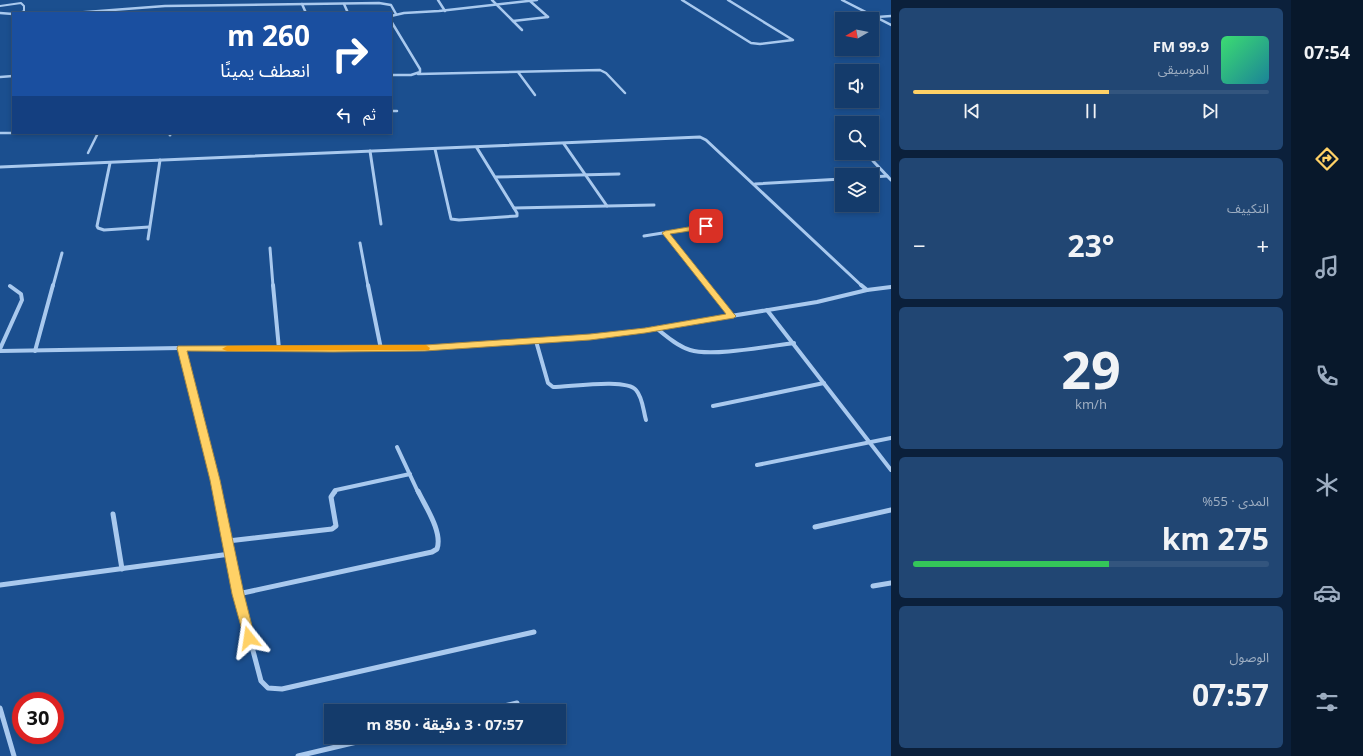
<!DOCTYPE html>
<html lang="ar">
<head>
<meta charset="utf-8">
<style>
  :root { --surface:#143b6b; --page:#214673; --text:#f1f3f6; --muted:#9dadc1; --line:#33557e; --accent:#ffd166 }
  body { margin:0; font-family:"Noto Sans","Noto Sans Arabic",sans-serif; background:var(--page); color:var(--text); direction:rtl; height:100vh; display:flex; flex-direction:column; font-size:15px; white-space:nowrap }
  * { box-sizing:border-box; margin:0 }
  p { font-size:13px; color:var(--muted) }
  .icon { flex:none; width:22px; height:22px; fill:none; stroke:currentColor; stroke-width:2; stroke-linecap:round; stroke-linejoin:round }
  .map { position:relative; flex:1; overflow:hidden; direction:ltr }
  .sheet { display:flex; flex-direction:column; gap:8px; padding:8px; background:#0b203b; width:400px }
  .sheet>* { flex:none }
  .top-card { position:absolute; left:12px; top:12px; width:380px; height:122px; border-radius:0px; box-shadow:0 2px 6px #0003,0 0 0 1px var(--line); direction:rtl; background:#1a4fa0; color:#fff; overflow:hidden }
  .needle { width:26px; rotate:260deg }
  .tools { position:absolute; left:835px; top:12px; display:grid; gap:8px }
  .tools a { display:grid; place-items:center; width:44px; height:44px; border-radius:0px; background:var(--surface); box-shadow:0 2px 6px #0003,0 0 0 1px var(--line); font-size:20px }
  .speed { position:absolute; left:12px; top:692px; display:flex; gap:8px; font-size:20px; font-weight:700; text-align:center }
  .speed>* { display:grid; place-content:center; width:52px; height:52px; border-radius:50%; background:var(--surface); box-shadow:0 2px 6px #0003,0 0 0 1px var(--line); line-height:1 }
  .speed .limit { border:6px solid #d22; background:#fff; color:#111 }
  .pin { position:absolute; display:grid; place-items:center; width:34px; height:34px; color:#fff; margin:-17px; border-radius:8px; box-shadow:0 2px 6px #0006 }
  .me { position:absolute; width:44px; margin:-22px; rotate:345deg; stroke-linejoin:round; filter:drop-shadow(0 0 3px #0008) }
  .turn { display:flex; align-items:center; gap:14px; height:84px; padding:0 16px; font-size:18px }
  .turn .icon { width:52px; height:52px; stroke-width:2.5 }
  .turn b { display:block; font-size:28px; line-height:34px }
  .then { display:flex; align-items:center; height:38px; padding:0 16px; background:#0003; gap:8px; font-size:15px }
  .big { font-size:30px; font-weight:700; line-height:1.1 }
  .sheet .widget { flex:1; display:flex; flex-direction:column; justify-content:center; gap:6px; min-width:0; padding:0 14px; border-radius:6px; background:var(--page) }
  .sheet .dial { align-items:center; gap:0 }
  .dial b { font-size:52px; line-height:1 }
  .song { display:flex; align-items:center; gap:12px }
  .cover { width:48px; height:48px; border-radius:6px; background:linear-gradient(135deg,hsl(140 70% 55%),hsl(190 70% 35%)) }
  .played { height:4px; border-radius:2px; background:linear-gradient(90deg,var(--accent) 55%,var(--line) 55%) }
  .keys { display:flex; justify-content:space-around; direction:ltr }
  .heat { display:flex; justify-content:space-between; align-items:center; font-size:22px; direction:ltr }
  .charge { height:6px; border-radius:3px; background:linear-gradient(90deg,#34c759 55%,var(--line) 0) }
  .trip { position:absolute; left:324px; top:704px; width:242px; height:40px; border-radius:0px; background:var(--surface); box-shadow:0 2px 6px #0003,0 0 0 1px var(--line); font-weight:700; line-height:40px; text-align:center; direction:rtl }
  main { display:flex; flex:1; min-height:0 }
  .tabs { display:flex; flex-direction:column; width:72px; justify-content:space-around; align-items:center; background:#08182b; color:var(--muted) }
  .tabs .icon { width:28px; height:28px }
  .tabs .on { color:var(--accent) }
  .tabs b { font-size:18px; color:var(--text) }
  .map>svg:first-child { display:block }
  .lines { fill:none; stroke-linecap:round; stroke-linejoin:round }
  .pedestrian-far1 { stroke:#a9c9ee; stroke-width:2 }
  .pedestrian { stroke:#a9c9ee; stroke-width:2.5 }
  .minor-far3 { stroke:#a9c9ee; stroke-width:2.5 }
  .minor-far2 { stroke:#a9c9ee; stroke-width:3 }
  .minor-far1 { stroke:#a9c9ee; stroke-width:4 }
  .minor { stroke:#a9c9ee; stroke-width:5 }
  .route { fill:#ffd166; stroke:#a68842 }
  .slow { fill:#f59e0b }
</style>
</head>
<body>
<main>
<nav class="tabs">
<b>07:54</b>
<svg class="icon on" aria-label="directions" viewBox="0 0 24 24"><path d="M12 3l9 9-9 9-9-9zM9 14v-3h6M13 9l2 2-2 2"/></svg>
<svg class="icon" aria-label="music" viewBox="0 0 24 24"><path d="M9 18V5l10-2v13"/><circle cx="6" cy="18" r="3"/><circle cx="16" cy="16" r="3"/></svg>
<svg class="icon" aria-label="phone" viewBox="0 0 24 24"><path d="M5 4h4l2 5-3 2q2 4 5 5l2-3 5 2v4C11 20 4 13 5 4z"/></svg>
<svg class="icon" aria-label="climate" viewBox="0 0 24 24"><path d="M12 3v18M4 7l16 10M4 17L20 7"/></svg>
<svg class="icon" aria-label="car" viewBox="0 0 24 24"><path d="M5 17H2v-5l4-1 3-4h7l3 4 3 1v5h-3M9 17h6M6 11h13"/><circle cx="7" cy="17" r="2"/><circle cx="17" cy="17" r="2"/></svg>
<svg class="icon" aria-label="filters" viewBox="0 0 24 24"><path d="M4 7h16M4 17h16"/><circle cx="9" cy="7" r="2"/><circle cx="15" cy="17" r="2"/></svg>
</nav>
<section class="sheet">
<div class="widget">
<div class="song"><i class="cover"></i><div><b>99.9 FM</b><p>الموسيقى</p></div></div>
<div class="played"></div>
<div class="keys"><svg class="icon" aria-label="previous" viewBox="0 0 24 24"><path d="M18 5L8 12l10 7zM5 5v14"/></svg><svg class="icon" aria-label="pause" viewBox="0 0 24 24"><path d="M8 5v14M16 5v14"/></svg><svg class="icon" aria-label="next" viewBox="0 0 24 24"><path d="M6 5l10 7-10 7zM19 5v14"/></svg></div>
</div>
<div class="widget"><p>التكييف</p>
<div class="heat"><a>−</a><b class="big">23°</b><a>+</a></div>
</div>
<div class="widget dial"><b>29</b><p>km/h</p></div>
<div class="widget"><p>المدى · 55%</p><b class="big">275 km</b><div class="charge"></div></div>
<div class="widget"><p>الوصول</p><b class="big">07:57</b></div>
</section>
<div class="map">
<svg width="891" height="756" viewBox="0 0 891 756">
  <rect width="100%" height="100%" fill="#1b4f8f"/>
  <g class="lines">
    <path class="pedestrian-far1" d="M0 6 21 3 24 6V11L20 13"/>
    <g class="pedestrian">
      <path d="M0 133H13"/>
      <path d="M88 153 98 133"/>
    </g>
    <g class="minor-far3">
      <path d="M438 0 445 11"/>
      <path d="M492 0 513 21 548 17"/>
      <path d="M682 0 751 43 760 44 793 40 728 0"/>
      <path d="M842 0 891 25"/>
      <path d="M530 1 548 17"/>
      <path d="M302 4 306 13"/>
      <path d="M344 4 348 13"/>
      <path d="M0 13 13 14"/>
      <path d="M73 13 165 6 379 3 391 5 396 14"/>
      <path d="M391 16 404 13 439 11 537 0"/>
      <path d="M877 17 891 16"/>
      <path d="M391 21 420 69V72L411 75H391"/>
      <path d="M513 21 522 30"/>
      <path d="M518 72 535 95"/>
      <path d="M418 74 600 70 606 73 625 93"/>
      <path d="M0 77 13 76"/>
      <path d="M391 111H397"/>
    </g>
    <g class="minor-far2">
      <path d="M170 133V135"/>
      <path d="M564 144 607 206"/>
      <path d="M435 149 451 219 459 220 517 216V213L477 148"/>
      <path d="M370 151 381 224"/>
      <path d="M873 161 891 180"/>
      <path d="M110 163 97 226 98 228 104 230 149 227"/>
      <path d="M0 167 700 137 706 140 862 286"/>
      <path d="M496 177 619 174"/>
      <path d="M872 177 887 176"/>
      <path d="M755 184 842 179"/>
      <path d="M514 208 654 205"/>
      <path d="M665 233 707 286"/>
      <path d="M644 236 706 226"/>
      <path d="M148 239 160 160"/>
      <path d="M360 243 368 286"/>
      <path d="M270 248 273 286"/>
      <path d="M53 286 62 253"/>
    </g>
    <g class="minor-far1">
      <path d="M273 285 279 349"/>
      <path d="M368 285 381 349"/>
      <path d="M706 285 731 316"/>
      <path d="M861 285 867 290"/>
      <path d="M767 310 891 470"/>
      <path d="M656 328C666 336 677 346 690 350 712 357 769 346 794 343"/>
      <path d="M536 341 548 383 553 387C570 387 626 378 636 390 643 398 643 410 646 420"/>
      <path d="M181 348 217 492"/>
      <path d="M0 349 22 300 21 294 10 286"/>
      <path d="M0 351 181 348H425L590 337 645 330 817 302 867 290 891 287"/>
      <path d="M35 351 53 285"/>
      <path d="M713 406 824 383"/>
      <path d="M397 447 418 492"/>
      <path d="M757 465 891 438"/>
      <path d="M335 492 336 490 410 474"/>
    </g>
    <g class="minor">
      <path d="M217 491 238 594 261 681 268 688 282 689 534 632"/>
      <path d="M113 514 122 569"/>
      <path d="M815 527 891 510"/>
      <path d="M228 541 332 529 336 526 331 497 335 491"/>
      <path d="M0 585 230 554"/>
      <path d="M873 586 891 583"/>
      <path d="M238 594 432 552 437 549C443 532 425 506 418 491"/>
      <path d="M0 708 14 756"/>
      <path d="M483 711 517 703"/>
      <path d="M298 756 378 737"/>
    </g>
  </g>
  <path class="route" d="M706 224 710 226 709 228 670 234 734 314 736 316 734 318 645 333 590 340 425 351 333 352 187 351 220 480 244 594 255 638 254 641 249 643 245 641 232 594 210 480 177 348 178 346 425 345 590 334 645 328 726 314 662 233 665 231Z"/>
  <path class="slow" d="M426 345 430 348 429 350 227 351 222 349 227 346Z"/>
</svg>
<div class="tools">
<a><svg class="needle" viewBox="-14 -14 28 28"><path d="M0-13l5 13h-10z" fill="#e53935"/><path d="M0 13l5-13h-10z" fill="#9dadc1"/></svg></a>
<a><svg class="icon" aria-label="sound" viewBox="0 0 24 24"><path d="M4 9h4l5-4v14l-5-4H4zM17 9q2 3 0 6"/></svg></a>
<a><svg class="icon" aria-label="search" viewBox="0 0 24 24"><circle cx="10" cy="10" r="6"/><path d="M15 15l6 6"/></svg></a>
<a><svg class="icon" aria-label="layers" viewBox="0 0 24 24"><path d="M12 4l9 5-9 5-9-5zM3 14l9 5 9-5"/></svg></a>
</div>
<div class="speed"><div class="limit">30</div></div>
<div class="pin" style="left:706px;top:226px;background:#d93025"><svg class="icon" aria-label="arrive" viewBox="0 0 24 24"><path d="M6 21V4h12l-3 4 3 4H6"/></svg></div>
<svg class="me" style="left:249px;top:638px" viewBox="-20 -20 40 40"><path d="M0-17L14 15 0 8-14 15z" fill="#ffd166" stroke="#fff" stroke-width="4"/></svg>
<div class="trip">07:57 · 3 دقيقة · 850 m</div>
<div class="top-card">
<div class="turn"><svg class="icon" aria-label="right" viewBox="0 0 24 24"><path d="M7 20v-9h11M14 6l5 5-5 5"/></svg><div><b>260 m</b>انعطف يمينًا</div></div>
<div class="then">ثم<svg class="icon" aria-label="left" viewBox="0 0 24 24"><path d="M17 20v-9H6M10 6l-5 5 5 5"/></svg></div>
</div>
</div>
</main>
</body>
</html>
